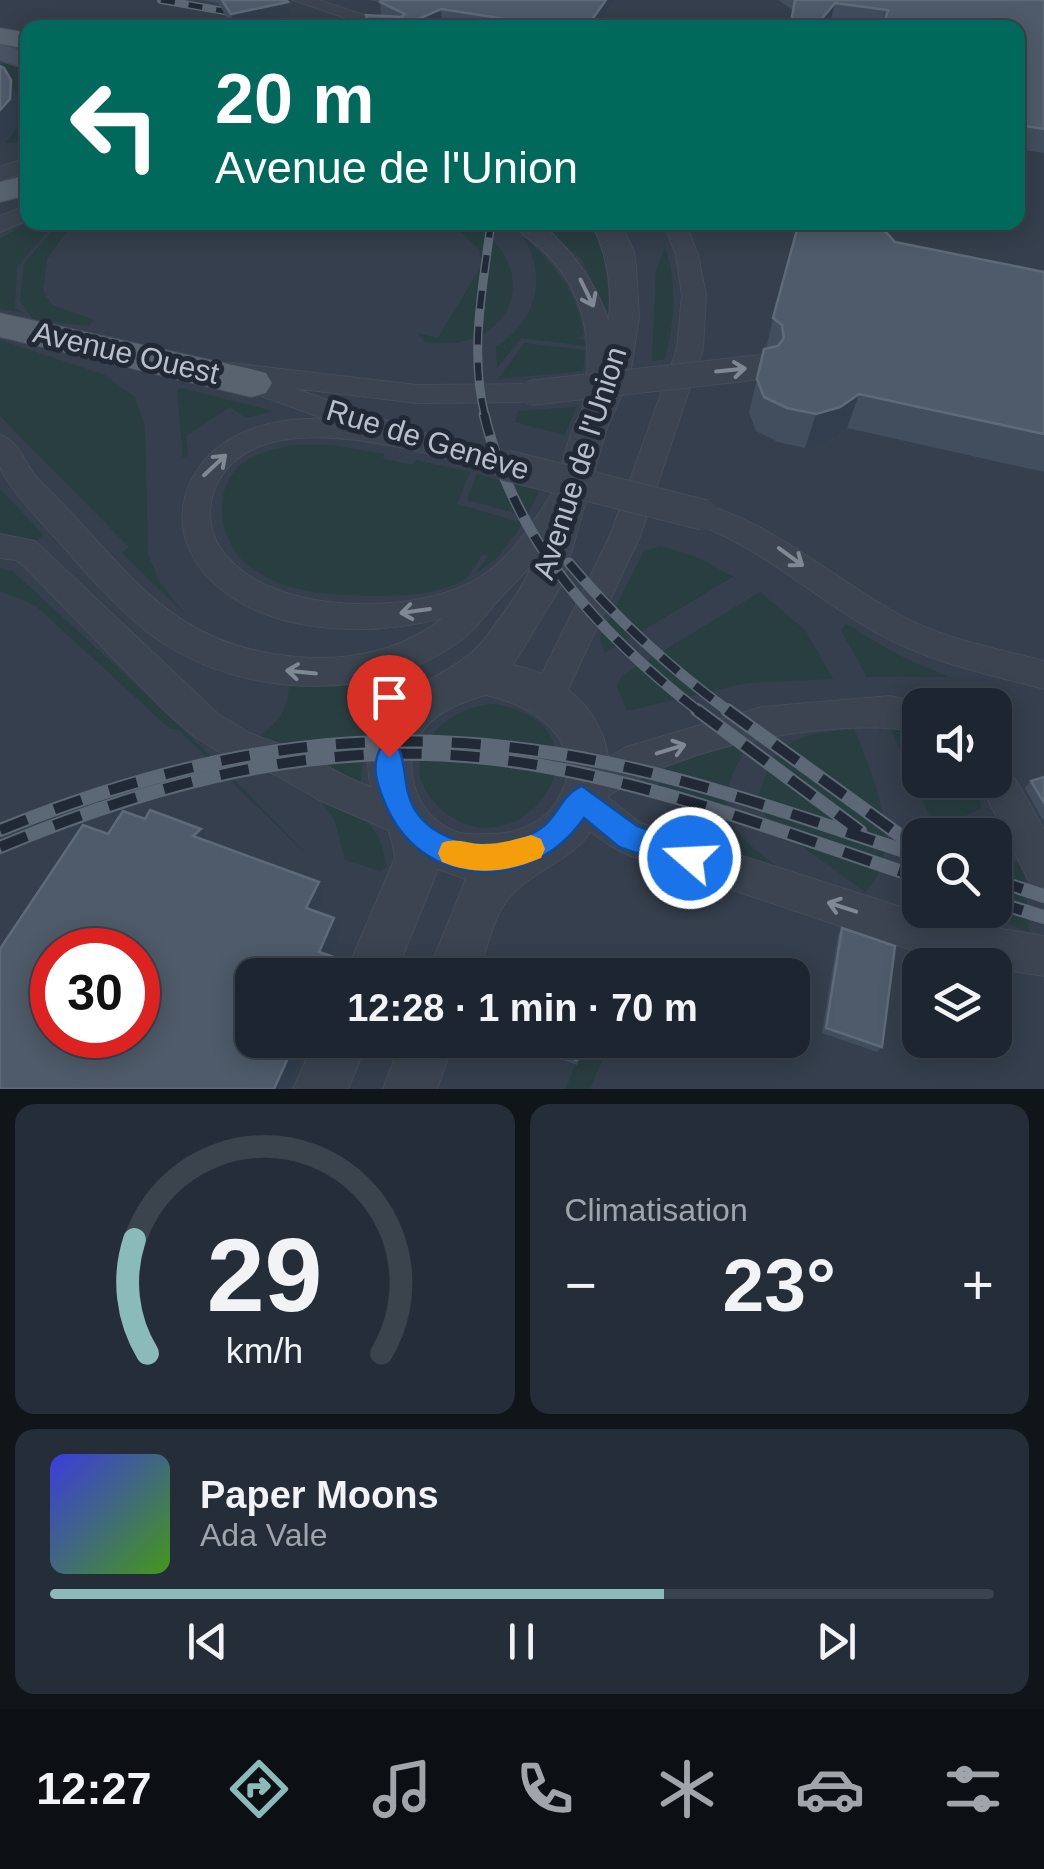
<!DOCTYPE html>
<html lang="fr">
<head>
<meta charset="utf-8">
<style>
  :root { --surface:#1d2630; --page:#252e38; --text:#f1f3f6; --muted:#a0a5ab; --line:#3b434c; --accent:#8bbbb9 }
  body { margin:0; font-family:Arial,sans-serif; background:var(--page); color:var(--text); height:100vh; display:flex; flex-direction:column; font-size:38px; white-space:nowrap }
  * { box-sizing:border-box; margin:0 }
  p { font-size:32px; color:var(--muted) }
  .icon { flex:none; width:55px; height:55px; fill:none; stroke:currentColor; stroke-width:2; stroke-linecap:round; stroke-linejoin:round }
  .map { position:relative; height:1089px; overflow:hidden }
  .details { display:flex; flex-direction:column; gap:15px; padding:15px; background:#10151a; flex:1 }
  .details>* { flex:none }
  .hud { position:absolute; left:20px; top:20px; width:1005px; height:210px; border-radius:20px; box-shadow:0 5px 25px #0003,0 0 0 2px var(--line); background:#00695c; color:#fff; overflow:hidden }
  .fabs { position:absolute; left:902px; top:688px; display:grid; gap:20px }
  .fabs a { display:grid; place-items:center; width:110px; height:110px; border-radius:20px; background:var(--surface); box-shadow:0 5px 25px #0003,0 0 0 2px var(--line); font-size:50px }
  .speed { position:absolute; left:30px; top:928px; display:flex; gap:20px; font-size:50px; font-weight:700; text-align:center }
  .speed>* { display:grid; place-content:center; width:130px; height:130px; border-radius:50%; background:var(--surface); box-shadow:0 5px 25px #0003,0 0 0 2px var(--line); line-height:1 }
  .speed .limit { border:15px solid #d22; background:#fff; color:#111 }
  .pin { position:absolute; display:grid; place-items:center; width:85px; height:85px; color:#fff; margin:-102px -42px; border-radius:50% 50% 50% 0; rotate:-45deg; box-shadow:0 0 10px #0007 }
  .pin .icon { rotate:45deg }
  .me { position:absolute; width:110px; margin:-55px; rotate:289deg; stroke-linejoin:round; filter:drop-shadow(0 0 8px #0008) }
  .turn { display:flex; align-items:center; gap:35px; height:210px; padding:0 30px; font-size:45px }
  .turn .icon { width:130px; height:130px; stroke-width:2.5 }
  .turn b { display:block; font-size:70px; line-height:85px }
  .big { font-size:75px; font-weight:700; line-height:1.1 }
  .details .tile { flex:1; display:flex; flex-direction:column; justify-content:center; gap:15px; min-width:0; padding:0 35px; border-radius:20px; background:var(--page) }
  .details .dial { align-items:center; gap:0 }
  .dial svg { height:260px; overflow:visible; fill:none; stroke:var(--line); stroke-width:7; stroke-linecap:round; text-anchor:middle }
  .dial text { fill:var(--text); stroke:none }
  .song { display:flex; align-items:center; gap:30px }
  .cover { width:120px; height:120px; border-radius:15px; background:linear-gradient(135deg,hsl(240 70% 55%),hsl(100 70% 35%)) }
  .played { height:10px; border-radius:5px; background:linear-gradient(90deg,var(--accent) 65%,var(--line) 65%) }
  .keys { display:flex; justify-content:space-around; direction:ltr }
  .heat { display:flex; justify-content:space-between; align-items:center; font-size:55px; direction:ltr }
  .details .tiles { flex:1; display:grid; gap:15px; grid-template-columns:1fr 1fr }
  .tile:last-child { grid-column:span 2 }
  .trip { position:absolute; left:235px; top:958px; width:575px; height:100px; border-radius:20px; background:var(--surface); box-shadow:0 5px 25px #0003,0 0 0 2px var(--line); font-weight:700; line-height:100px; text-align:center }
  .menu { display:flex; height:160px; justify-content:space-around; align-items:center; background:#0c0f13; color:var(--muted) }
  .menu .icon { width:70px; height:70px }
  .menu .selected { color:var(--accent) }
  .menu b { font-size:45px; color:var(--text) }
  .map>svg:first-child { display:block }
  .airport { fill:#353f4d; fill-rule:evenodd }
  .green { fill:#293e41 }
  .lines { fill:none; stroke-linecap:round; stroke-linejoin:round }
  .minor-casing { stroke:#454d59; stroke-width:2 }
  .tertiary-casing { stroke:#454d59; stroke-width:2 }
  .secondary-casing { stroke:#454d59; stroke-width:3 }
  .primary-casing { stroke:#454d59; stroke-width:2 }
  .minor { fill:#3b4450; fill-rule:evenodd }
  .tertiary { fill:#3b4450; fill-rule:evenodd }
  .secondary { fill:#495363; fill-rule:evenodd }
  .primary { fill:#596370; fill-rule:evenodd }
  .rail-far3-casing { stroke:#5d6877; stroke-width:8 }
  .rail-far2-casing { stroke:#5d6877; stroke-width:9 }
  .rail-far1-casing { stroke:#5d6877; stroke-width:11 }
  .rail-casing { stroke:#5d6877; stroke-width:14 }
  .rail-far3 { stroke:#202935; stroke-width:5; stroke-dasharray:14; stroke-linecap:butt }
  .rail-far2 { stroke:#202935; stroke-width:6; stroke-dasharray:18; stroke-linecap:butt }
  .rail-far1 { stroke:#202935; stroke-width:8; stroke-dasharray:22; stroke-linecap:butt }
  .rail { stroke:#202935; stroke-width:10; stroke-dasharray:29; stroke-linecap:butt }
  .minor-bridge-far1-casing { stroke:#454d59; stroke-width:26; stroke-linecap:butt }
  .minor-bridge-casing { stroke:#454d59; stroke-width:32; stroke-linecap:butt }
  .minor-bridge-far1 { stroke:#3b4450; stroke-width:24 }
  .minor-bridge { stroke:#3b4450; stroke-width:30 }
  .wall { fill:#424e5e }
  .shaded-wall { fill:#323e4d }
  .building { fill:#4f5b6a; stroke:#5f6a79; stroke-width:2.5; fill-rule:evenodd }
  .oneway { stroke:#808893 }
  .route { fill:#1a73e8; stroke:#114b97; stroke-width:2.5 }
  .slow { fill:#f59e0b }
  .labels { text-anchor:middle; stroke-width:10; stroke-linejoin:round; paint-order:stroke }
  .street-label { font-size:30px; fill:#b8bfca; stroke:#202935 }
</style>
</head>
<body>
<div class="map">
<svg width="1044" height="1089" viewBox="0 0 1044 1089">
  <rect width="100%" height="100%" fill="#273240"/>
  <path class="airport" d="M0 0H1044V1089H0ZM28 28H1018V222H28ZM920 705H995V780H920ZM920 835H995V910H920ZM52 950H138V1035H52ZM920 965H995V1040H920ZM252 975H792V1040H252Z"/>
  <g class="green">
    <path d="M8 63 27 68V142L5 143C30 115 22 105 0 81V65Z"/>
    <path d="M28 222 55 223 17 267 15 308 25 313 0 309V239Z"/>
    <path d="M60 223H73L47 259 43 291 52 305 94 320 88 326 33 319 20 301 24 263Z"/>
    <path d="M452 223H473C544 270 515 354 425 342L417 333 438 338 481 266 479 250Z"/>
    <path d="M540 223H585L603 242 614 315H608L582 260Z"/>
    <path d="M524 238C556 264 576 293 584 334L577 339 584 340 585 346 521 338 497 368 496 346C537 322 547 278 524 238Z"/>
    <path d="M665 247C678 285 674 322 665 359L652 361 656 271Z"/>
    <path d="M0 340 105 375 135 397 145 427 148 554 160 583 184 613 122 553 129 547 0 416Z"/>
    <path d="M524 343 585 350 583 371 498 379Z"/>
    <path d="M181 388 273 411 246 418 230 407 186 436 188 456 183 457 177 390Z"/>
    <path d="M576 407 565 435 515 422 518 411Z"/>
    <path d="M291 445H332L384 454 383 459 413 465 415 460 470 472 457 504 523 523 498 557 476 573 488 557 483 554C478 561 470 574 466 578 435 603 327 598 291 587 276 583 261 575 249 566 217 541 210 484 247 460 260 452 277 449 291 445Z"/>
    <path d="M477 474 539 491 527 516 467 500Z"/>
    <path d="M0 489 43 534 34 546 19 537 0 536Z"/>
    <path d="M661 546 699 558 733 577 605 653 600 638 644 551Z"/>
    <path d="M0 568 12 571C113 663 213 754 306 854L179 730 170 729 35 605 0 591Z"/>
    <path d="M760 592 805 630 833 679 747 683 627 711 617 686 622 676Z"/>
    <path d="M846 624 896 654 948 677H867L841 630Z"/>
    <path d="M289 683 359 684 357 694 390 698C369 726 360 754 361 788L254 740C276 725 289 711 289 683Z"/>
    <path d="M495 704C626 728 519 883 439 807 390 761 441 707 495 704Z"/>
    <path d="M890 727 920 731V780H974L981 808 961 818 976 835H938Z"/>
    <path d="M854 729C872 773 907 852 865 892L769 822 758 802C771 740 797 734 854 729Z"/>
    <path d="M749 742C708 814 722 823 782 871L732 861 736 846 650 788 657 789 662 773 657 764Z"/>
    <path d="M313 791C351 811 383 819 386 867L380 871 345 860 334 819Z"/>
    <path d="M995 854 1024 865 1029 932 972 910H995Z"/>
    <path d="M584 1040H611L590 1089H566Z"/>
  </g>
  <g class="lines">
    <g class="minor-casing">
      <g id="minor">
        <path d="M293 0H319L403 28H375Z"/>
        <path d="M28 157V171L0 181V167Z"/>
        <path d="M28 205V220L0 232V216Z"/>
        <path d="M511 222C518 222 528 221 535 222 544 225 554 235 560 242 600 282 637 360 604 415H586L582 409C593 357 590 301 552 260 540 246 523 236 511 222Z"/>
        <path d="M663 222H685L698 255 706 295 703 349 640 536 561 704 549 709 537 704 532 694 610 536 677 349 682 295 676 255Z"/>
        <path d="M230 363 417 385 530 384 539 387 543 393 539 399 530 402 417 403 293 388 417 431 515 458 519 465 515 472 505 475C436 456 255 394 215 488 208 506 208 529 219 546 263 617 414 617 479 578 514 556 535 519 557 486L567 482 577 486 581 493C561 529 538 560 509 589 490 607 476 632 451 647 369 702 246 697 163 643 130 621 101 590 75 560 60 542 4 485 0 466 0 456 0 445 0 435 22 442 24 466 39 480 132 570 167 652 313 658 361 659 404 648 443 618 369 637 268 636 211 580 162 533 180 465 236 436 263 422 296 418 325 419L259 395 255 389 258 383 221 377 217 371 221 365Z"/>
        <path d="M704 504C778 527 832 577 898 614 943 639 994 648 1044 661V689C988 674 928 662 877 633 814 598 763 548 694 523L689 515 694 507Z"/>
        <path d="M0 534 35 541 218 714 249 733 299 751 347 777 418 808 423 820 418 832 405 837 321 801 274 774 226 756 194 736 166 712 26 568 16 560 0 558Z"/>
        <path d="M890 696 928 705H920V732C836 715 677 747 607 797L640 823 935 918 1044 936V976L935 958 629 855C606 846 574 822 564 799L572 780 626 747 762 707Z"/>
        <path d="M995 763 1008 767 1044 829V891L1031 885 978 780H995Z"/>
      </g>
    </g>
    <g class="tertiary-casing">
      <g id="tertiary">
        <path d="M591 222H619L634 251 636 267 639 317 630 376 607 428 562 584 513 665C595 682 637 761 588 835 570 861 525 874 505 903 492 922 486 953 477 975H427L466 879 438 869 395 975H345L395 858C392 820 360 792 370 749 387 679 451 684 486 637 499 620 515 599 525 580 545 539 556 478 571 434 578 415 590 397 597 378 603 361 607 337 609 318 612 284 607 253 591 222ZM486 695C536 706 592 744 557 801 543 824 516 834 491 834 481 834 470 835 460 833 419 822 398 769 421 733 436 711 462 702 486 695Z"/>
        <path d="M315 1040H368L348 1089H293Z"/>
        <path d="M402 1040H454L437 1089H383Z"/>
      </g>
    </g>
    <g class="secondary-casing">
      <path id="secondary" d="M0 44 28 53V69L0 60Z"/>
    </g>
    <g class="primary-casing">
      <g id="primary">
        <path d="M0 28 28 33V49L0 44Z"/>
        <path d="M28 175V195L0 202V182Z"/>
        <path d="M0 313 251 369 266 373 272 383 266 393 251 397 0 337Z"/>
      </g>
    </g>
    <use href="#minor" class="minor"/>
    <use href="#tertiary" class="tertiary"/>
    <use href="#secondary" class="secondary"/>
    <use href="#primary" class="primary"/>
    <g class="rail-far3-casing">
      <path id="rail-far3" d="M161 0 322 28"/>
    </g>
    <g class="rail-far2-casing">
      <path id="rail-far2" d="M485 416C469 351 483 288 491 222"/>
    </g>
    <g class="rail-far1-casing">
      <g id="rail-far1">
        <path d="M484 414C515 543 598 633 701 713"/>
        <path d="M569 563C616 619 671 669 731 713"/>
      </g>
    </g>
    <g class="rail-casing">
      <g id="rail">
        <path d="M697 710 860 831"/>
        <path d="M727 710 916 847"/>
        <path d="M0 830C207 747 386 717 607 763 714 785 817 823 920 856"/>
        <path d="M0 847C158 781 323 738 496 759 642 777 781 832 920 878"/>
        <path d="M995 880 1044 896"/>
        <path d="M995 902 1044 917"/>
      </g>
    </g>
    <use href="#rail-far3" class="rail-far3"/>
    <use href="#rail-far2" class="rail-far2"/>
    <use href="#rail-far1" class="rail-far1"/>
    <use href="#rail" class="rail"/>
    <g class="minor-bridge-far1-casing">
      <path id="minor-bridge-far1" d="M530 393 761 367"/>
    </g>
    <g class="minor-bridge-casing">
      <path id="minor-bridge" d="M505 465 704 515"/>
    </g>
    <use href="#minor-bridge-far1" class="minor-bridge-far1"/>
    <use href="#minor-bridge" class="minor-bridge"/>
  </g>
  <g class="wall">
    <path d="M200 0H286L291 17 233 28 218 3Z"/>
    <path d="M367 0H615L596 28H469L442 23 432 28H368L366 15 381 16 380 2Z"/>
    <path d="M778 0H1044V153L1018 149V28H860L830 23 827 28H790L793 10Z"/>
    <path d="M895 242 1044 272V472L847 428 829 441 805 448 778 442 756 431 749 413 764 349H766L773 318Z"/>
    <path d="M1044 777V822L1025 788 1031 781Z"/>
    <path d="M842 928 882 1047 877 1052 822 1033 838 935Z"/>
    <path d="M508 1040H584L577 1065Z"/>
  </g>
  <g class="shaded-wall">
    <path d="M606 0H615L596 28H586Z"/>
    <path d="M288 2 291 17 234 28 231 14Z"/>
    <path d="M835 3 830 23 827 28H814Z"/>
    <path d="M441 9 442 23 432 28H398Z"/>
    <path d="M11 80 20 103 19 122 0 146V110Z"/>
    <path d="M859 394 847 428 829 441 805 448 816 414Z"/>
    <path d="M201 829 210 844 193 836Z"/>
    <path d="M319 882 324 896 312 922 306 908Z"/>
    <path d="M334 918 340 932 324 965 319 952Z"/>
    <path d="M334 957 339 970 337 975H326Z"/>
    <path d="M296 1040H308L286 1089H274Z"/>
  </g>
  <g class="building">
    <path d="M222 0H286L288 2 231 14Z"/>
    <path d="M382 0H606L586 28H564L441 9 398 28H370L366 15 402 17 405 14 380 2Z"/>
    <path d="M795 0H1044V129L1018 125V28H883L888 10 835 3 814 28H790Z"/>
    <path d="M0 66 4 68 11 80 10 99 0 110Z"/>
    <path d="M802 222H877L895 242 1044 272V434L859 394 840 407 816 414 787 408 764 397 757 379 764 349 778 346 784 338 782 325 773 318 798 226Z"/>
    <path d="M1044 777V803L1031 781Z"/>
    <path d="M150 810 201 829 193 836 319 882 306 908 334 918 319 952 334 957 326 975H252V1040H296L274 1089H0V949L83 825 108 834 123 811 145 819ZM52 950H138V1035H52Z"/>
    <path d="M842 928 895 946 882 1047 826 1028Z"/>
    <path d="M523 1040H583L577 1060Z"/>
  </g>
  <defs><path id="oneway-shaft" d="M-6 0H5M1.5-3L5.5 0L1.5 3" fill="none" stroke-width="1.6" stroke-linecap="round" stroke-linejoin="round" transform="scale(2.5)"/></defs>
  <g class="oneway">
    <use href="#oneway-shaft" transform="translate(587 293) rotate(64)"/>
    <use href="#oneway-shaft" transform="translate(731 370) rotate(-6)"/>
    <use href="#oneway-shaft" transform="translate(215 465) rotate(-43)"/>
    <use href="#oneway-shaft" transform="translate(791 557) rotate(36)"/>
    <use href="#oneway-shaft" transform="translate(415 611) rotate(172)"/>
    <use href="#oneway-shaft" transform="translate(301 672) rotate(-174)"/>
    <use href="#oneway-shaft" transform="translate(671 749) rotate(-17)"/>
    <use href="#oneway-shaft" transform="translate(842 907) rotate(-162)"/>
  </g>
  <path class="route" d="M389 745 399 749C407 768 403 788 414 808 439 851 509 855 545 825 559 813 563 793 582 786L637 826 700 848 704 858 700 868 690 872 619 847 584 818C532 894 419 891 384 801 377 784 371 767 380 749Z"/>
  <path class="slow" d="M531 835 541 839 545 849 541 858C508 872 476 876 442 862L438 853 442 843C456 837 467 844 482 844 500 844 514 840 531 835Z"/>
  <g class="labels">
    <g class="street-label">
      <text transform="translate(126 353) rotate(13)" y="10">Avenue Ouest</text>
      <text transform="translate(428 440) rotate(17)" y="10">Rue de Genève</text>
      <text transform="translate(580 463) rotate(-72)" y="10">Avenue de l'Union</text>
    </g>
  </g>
</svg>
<div class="fabs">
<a><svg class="icon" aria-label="sound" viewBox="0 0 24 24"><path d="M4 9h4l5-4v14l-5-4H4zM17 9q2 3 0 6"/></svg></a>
<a><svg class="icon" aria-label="search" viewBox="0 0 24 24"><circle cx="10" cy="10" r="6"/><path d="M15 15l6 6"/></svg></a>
<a><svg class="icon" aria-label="layers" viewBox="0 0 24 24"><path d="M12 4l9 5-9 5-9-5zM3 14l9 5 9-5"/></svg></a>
</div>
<div class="speed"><div class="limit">30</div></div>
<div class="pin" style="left:389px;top:757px;background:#d93025"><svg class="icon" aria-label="arrive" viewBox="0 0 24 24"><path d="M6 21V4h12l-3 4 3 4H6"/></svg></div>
<svg class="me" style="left:690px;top:858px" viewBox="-20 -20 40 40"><circle r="17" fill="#1a73e8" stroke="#fff" stroke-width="3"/><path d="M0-11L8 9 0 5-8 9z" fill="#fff"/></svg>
<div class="trip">12:28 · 1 min · 70 m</div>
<div class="hud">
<div class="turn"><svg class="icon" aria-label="left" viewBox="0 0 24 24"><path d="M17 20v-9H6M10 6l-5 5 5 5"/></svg><div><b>20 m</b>Avenue de l'Union</div></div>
</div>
</div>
<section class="details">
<div class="tiles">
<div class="tile dial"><svg viewBox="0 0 100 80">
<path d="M14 69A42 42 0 1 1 86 69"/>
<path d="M14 69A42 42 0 0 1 10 34" stroke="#8bbbb9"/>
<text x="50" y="56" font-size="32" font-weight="700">29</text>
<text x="50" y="72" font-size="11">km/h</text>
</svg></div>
<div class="tile"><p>Climatisation</p>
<div class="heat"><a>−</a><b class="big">23°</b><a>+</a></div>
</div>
<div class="tile">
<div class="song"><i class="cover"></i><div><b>Paper Moons</b><p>Ada Vale</p></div></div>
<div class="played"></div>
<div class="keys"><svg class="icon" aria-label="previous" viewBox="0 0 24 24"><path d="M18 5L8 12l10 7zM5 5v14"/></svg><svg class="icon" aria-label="pause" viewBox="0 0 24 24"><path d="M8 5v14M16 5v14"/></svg><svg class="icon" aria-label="next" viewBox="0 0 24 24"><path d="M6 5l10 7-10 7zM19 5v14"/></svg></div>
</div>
</div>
</section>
<nav class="menu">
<b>12:27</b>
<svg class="icon selected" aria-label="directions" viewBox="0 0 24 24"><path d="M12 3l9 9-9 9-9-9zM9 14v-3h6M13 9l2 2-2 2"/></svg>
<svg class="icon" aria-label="music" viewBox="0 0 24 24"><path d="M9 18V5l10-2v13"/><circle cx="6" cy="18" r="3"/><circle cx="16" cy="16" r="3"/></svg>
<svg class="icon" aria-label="phone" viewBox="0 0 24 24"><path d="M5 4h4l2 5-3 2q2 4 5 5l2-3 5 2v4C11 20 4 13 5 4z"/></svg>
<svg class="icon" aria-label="climate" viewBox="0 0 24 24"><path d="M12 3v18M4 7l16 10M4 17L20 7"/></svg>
<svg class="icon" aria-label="car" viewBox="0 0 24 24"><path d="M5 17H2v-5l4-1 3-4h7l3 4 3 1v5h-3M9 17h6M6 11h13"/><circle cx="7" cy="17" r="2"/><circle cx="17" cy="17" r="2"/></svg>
<svg class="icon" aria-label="filters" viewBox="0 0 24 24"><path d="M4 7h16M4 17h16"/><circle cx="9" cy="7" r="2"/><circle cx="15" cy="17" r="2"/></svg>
</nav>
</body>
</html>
